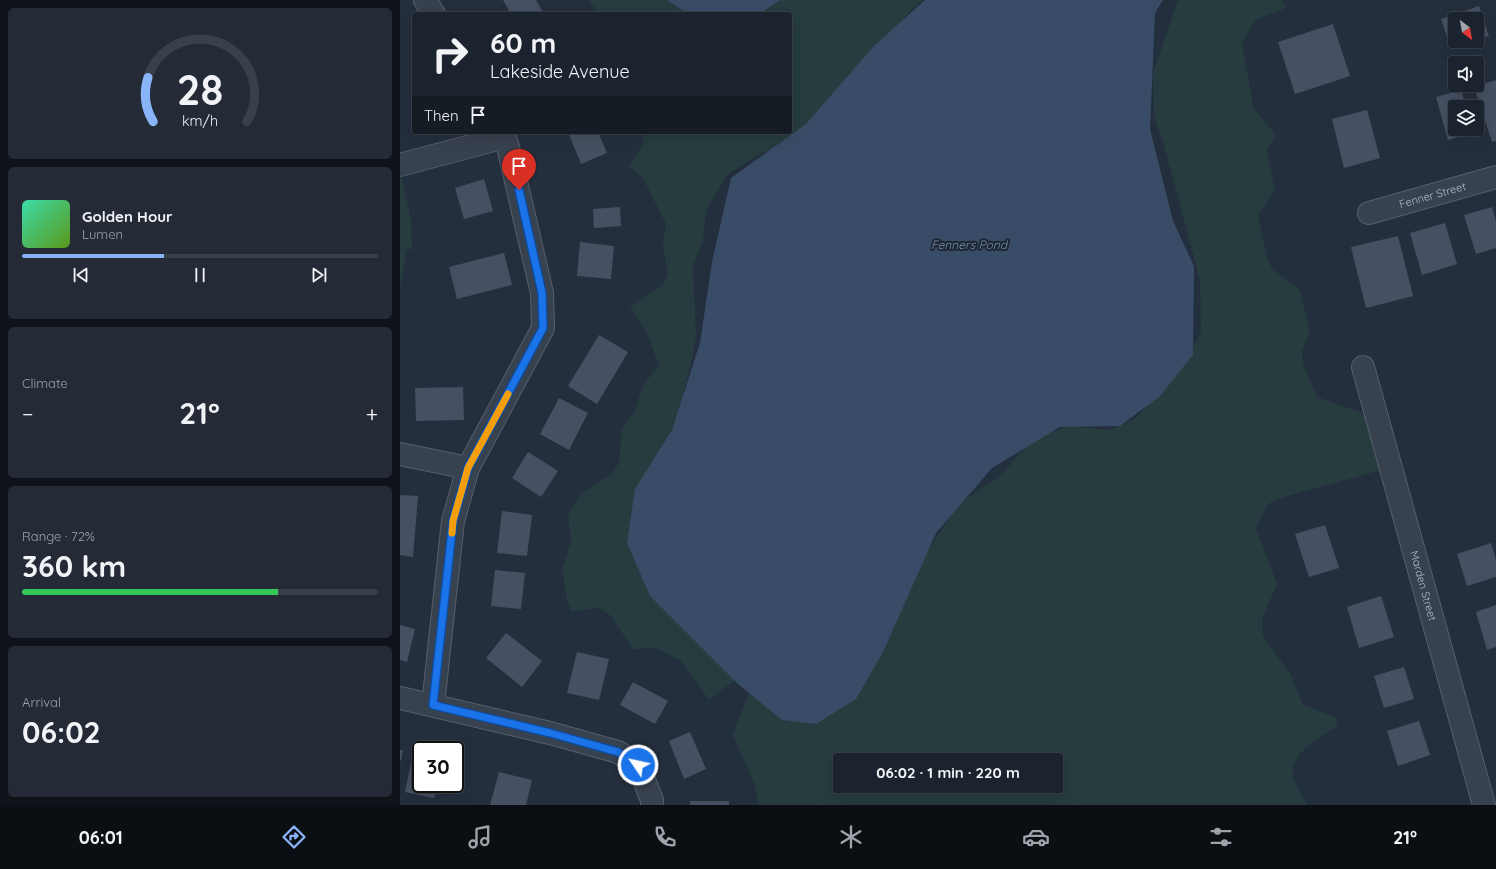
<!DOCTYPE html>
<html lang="en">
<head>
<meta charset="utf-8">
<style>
  :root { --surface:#1b232e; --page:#242b36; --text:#f1f3f6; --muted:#a0a4aa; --line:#39404a; --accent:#8ab4f8 }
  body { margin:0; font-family:Quicksand,sans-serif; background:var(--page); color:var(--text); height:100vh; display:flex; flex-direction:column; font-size:15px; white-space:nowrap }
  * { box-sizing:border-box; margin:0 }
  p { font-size:13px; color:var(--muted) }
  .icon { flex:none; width:22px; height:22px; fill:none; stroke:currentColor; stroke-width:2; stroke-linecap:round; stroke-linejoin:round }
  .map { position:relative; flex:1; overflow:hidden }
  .drawer { display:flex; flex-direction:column; gap:8px; padding:8px; background:#0f1319; width:400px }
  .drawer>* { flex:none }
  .hud { position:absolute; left:12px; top:12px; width:380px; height:122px; border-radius:4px; box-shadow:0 4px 16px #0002,0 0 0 1px var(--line); background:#1b232e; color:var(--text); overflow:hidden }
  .needle { width:26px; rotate:149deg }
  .controls { position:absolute; left:1048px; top:12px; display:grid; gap:8px }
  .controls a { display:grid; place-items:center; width:36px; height:36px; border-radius:4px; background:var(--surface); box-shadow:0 4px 16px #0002,0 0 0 1px var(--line); font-size:20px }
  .speed { position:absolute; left:12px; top:741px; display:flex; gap:8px; font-size:20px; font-weight:700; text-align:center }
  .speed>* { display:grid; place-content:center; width:52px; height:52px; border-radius:50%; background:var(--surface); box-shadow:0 4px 16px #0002,0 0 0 1px var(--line); line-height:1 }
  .speed .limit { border:2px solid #111; border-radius:6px; background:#fff; color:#111 }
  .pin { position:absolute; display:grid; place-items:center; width:34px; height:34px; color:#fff; margin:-41px -17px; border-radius:50% 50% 50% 0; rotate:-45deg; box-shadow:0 0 4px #0007 }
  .pin .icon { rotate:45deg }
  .me { position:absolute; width:44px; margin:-22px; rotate:304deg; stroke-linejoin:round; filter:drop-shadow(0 0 3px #0008) }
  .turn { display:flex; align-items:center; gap:14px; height:84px; padding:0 12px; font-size:18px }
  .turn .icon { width:52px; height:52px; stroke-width:2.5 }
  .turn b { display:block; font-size:28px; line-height:34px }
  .then { display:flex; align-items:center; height:38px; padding:0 12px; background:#0003; gap:8px; font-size:15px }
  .big { font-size:30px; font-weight:700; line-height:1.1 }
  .drawer .card { flex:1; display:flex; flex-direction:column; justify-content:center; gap:6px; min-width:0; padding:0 14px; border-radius:6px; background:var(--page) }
  .drawer .dial { align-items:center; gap:0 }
  .dial svg { height:104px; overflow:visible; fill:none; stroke:var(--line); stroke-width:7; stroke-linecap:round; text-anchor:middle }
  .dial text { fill:var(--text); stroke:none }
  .song { display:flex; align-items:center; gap:12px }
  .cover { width:48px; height:48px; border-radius:6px; background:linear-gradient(135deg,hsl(160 70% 55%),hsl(90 70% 35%)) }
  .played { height:4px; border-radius:2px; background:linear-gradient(90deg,var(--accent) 40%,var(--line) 40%) }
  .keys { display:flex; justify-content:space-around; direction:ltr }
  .heat { display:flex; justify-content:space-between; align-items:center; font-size:22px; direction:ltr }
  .charge { height:6px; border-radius:3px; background:linear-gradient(90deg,#34c759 72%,var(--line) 0) }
  .trip { position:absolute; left:433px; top:753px; width:230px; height:40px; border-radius:4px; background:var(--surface); box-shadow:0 4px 16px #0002,0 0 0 1px var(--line); font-weight:700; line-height:40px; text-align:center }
  .dock { display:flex; height:64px; justify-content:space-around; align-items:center; background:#0b0e12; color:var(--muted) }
  .dock .icon { width:28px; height:28px }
  .dock .selected { color:var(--accent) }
  .dock b { font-size:18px; color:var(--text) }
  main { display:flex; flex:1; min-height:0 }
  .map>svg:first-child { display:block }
  .green { fill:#263c3f; fill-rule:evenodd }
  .water { fill:#394c67 }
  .building { fill:#455162 }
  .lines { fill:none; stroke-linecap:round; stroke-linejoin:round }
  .minor-casing { stroke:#565f6c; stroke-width:24 }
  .minor { stroke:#38414e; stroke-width:22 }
  .route-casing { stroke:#114b97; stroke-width:10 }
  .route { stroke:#1a73e8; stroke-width:7 }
  .slow { stroke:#f59e0b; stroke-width:7 }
  .labels { text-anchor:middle; stroke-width:4; stroke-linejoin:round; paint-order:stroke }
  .street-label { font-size:11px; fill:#b4bcc9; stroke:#1d2633 }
  .water-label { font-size:12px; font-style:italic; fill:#7c92b1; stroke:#1d2633 }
</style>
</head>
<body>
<main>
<section class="drawer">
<div class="card dial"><svg viewBox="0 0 100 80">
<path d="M14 69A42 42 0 1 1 86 69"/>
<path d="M14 69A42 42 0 0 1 10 35" stroke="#8ab4f8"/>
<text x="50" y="56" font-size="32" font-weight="700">28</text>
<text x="50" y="72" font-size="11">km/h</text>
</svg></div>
<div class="card">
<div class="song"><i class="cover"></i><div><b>Golden Hour</b><p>Lumen</p></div></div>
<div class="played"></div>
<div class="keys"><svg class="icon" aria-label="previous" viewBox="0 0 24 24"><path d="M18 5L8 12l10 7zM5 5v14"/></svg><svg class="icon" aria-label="pause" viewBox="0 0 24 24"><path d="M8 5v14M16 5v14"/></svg><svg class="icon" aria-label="next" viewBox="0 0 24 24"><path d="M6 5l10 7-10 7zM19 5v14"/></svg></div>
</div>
<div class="card"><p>Climate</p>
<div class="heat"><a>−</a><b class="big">21°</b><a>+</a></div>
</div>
<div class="card"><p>Range · 72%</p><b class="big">360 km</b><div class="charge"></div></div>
<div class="card"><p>Arrival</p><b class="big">06:02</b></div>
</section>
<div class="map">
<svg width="1096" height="805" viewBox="0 0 1096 805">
  <rect width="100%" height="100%" fill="#242f3e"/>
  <g class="green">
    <path d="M189 0H522L509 12 475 57 398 144 361 153 327 175 306 210 303 242 293 265 296 335 293 354 266 467 343 674 309 700 281 661 256 648 233 649 211 616 200 608 171 611 167 599 162 570 171 542 168 513 181 494 211 474 219 463 222 428 235 411 243 385 259 365 246 331 230 307 262 285 268 275 263 245 266 224 244 180 229 166 243 144V132H390V14H198Z"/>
    <path d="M778 0H881L888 7 855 20 842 44 854 109 876 135 867 151 875 190 858 216 866 253 872 269 900 290 910 332 902 351 903 364 917 397 960 412 969 420 982 470 887 496 868 504 856 528 877 584 862 620 863 636 891 675 903 705 937 718V726C920 738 886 754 894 780 897 789 904 797 908 805H359L354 783 333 735 351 687 519 564 558 505 602 474 632 440 668 426 711 430 736 418 789 357 801 331 800 280 764 145 754 116 753 73ZM440 760H656V786H440Z"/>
    <path d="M0 171 11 219 12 249H7L0 287Z"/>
  </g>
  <g class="water">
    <path d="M267 0H380L359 14H288Z"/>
    <path d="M525 0H763L755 13 750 129 773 221 794 266 793 355 760 396 720 426 660 427 592 468 536 533 483 652 456 699 416 724 382 720 338 684 250 596 227 543 235 489 272 430 300 343 312 262 331 178 406 124 474 46Z"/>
  </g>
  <g class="building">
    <path d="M103 0H136L144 14H111Z"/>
    <path d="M1079 6 1089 36 1077 40V19H1055V41H1074L1051 49 1041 19Z"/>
    <path d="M933 24 950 76 895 94 878 42Z"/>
    <path d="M1096 80V141L1092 142 1074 87Z"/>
    <path d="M1061 90 1066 107H1055V129H1072L1073 133 1048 140 1036 97Z"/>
    <path d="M967 110 980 158 944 168 932 119Z"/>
    <path d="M168 132H198L207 153 181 164Z"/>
    <path d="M84 179 93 211 64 219 55 188Z"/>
    <path d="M220 207 221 226 194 228 193 209Z"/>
    <path d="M1092 207 1096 221V248L1076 254 1064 215Z"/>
    <path d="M1045 223 1057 264 1022 275 1010 233Z"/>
    <path d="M998 236 1013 296 966 308 951 247Z"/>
    <path d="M180 242 214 246 211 279 177 276Z"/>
    <path d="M104 253 112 285 57 299 49 267Z"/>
    <path d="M199 335 228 352 197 404 168 386Z"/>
    <path d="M63 387 64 420 16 421 15 388Z"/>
    <path d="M159 398 188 413 169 450 140 434Z"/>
    <path d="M128 452 158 471 141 497 112 478Z"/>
    <path d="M0 495 18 496 13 557 0 555Z"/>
    <path d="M102 511 132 515 127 556 97 553Z"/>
    <path d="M925 525 939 568 909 577 895 534Z"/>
    <path d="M1091 543 1096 560V577L1067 586 1057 554Z"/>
    <path d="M95 570 125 573 121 609 91 606Z"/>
    <path d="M981 596 994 637 959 648 947 607Z"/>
    <path d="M1096 605V647L1087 650 1076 612Z"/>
    <path d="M0 625 15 629 7 662 0 660Z"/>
    <path d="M106 633 142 661 122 687 86 658Z"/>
    <path d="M177 652 209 659 199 700 167 693Z"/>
    <path d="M1004 667 1014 699 984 708 974 676Z"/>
    <path d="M233 682 268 701 255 724 220 705Z"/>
    <path d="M1019 721 1030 755 998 766 987 731Z"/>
    <path d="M290 732 306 769 284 779 269 741Z"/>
    <path d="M14 748 21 750V784H36L34 798 5 792Z"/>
    <path d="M0 750H3L1 761 0 760Z"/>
    <path d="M99 772 132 780 126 805H90Z"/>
    <rect x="290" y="801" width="39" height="4"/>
  </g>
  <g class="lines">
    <g class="minor-casing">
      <g id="minor">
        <path d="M25 0 34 14"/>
        <path d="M0 165 105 137"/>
        <path id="s1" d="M969 213 1096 177"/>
        <path id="s2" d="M963 367 1084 805"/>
        <path d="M0 454 68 468"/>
        <path d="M0 698 150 733 218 752 238 765 252 800V805"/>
        <path d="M33 705 53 521 68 468 143 328 142 293 108 147 103 132"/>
      </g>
    </g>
    <use href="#minor" class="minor"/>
  </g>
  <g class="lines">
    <g class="route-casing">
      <path id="route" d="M119 190 142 293 143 328 68 468 53 521 33 705 150 733 218 752 238 765"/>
    </g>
    <use href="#route" class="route"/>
    <path class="slow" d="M52 533 53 521 68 468 108 394"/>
  </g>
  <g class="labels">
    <g class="street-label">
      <text dy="4" stroke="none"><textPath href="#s1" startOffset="66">Fenner Street</textPath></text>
      <text dy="4" stroke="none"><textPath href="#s2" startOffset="227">Marden Street</textPath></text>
    </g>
    <g class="water-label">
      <text x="569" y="249">Fenners Pond</text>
    </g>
  </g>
</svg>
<div class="controls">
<a><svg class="needle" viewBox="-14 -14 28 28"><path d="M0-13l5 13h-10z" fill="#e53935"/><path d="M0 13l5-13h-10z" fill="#a0a4aa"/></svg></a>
<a><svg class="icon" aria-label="sound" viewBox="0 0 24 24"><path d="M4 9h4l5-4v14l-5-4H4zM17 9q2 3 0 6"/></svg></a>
<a><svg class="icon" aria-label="layers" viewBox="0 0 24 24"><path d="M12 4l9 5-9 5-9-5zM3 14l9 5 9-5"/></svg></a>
</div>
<div class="speed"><div class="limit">30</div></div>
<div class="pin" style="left:119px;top:190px;background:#d93025"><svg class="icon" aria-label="arrive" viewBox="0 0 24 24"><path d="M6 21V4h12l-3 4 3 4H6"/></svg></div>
<svg class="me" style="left:238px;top:765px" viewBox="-20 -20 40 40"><circle r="17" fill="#1a73e8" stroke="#fff" stroke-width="3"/><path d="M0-11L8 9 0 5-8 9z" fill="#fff"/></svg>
<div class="trip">06:02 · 1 min · 220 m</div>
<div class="hud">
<div class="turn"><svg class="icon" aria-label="right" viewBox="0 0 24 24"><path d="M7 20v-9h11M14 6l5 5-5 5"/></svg><div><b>60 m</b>Lakeside Avenue</div></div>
<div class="then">Then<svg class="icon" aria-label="arrive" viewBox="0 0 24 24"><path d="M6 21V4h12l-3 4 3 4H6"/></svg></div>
</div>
</div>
</main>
<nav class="dock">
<b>06:01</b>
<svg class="icon selected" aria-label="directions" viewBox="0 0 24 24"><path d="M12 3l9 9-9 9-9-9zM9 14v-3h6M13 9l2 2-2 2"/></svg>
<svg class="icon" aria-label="music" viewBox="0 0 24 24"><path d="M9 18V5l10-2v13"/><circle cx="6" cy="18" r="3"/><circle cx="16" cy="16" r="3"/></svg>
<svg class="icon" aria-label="phone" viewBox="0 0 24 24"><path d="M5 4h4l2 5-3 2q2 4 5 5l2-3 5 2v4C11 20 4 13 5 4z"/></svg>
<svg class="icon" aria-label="climate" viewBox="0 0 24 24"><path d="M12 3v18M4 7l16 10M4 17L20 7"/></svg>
<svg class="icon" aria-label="car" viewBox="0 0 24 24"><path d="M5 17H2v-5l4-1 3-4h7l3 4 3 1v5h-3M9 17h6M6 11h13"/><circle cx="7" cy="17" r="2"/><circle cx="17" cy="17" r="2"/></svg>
<svg class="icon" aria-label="filters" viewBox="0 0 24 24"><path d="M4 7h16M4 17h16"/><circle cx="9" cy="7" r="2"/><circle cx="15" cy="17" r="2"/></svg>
<b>21°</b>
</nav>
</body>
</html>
